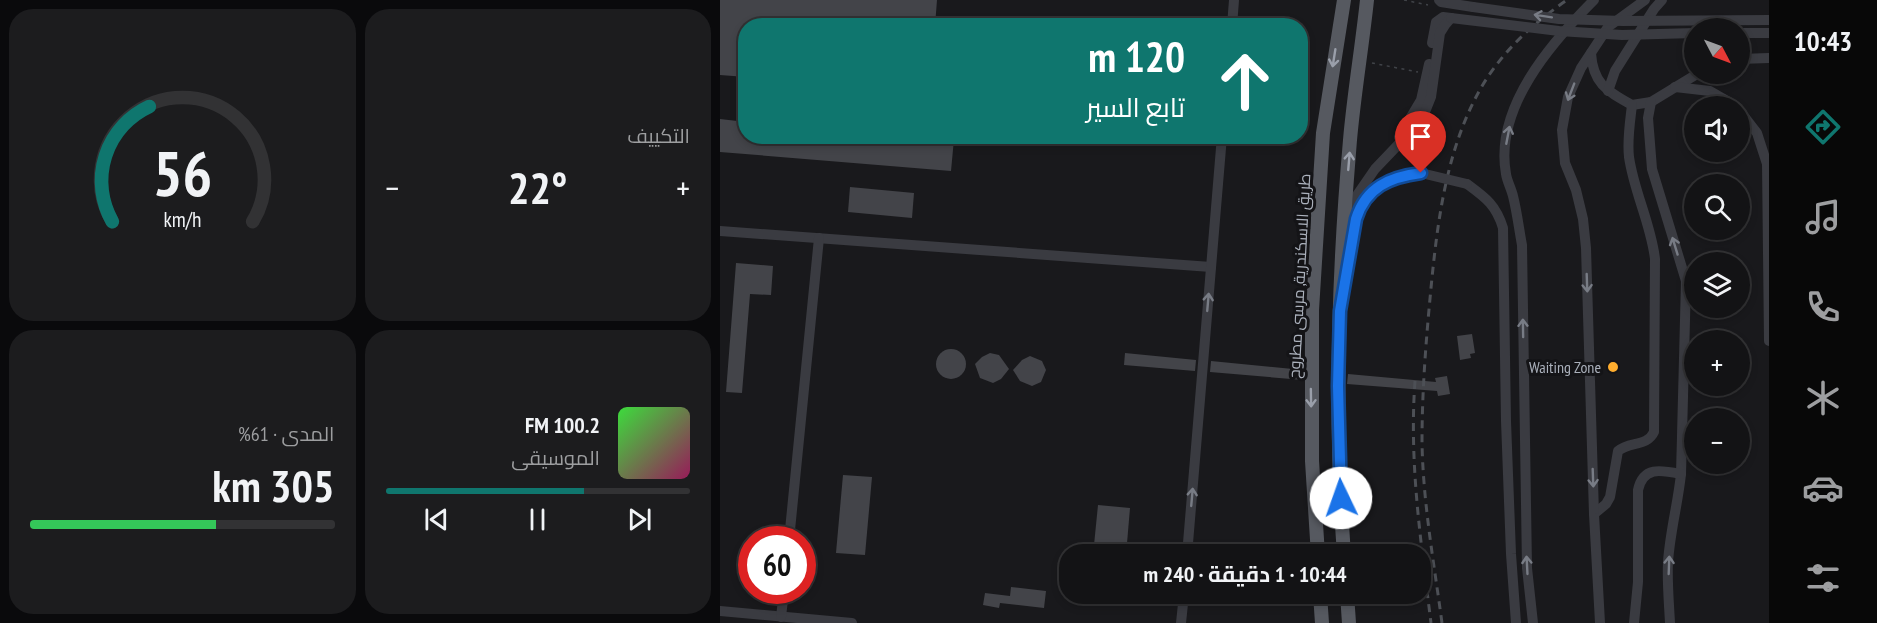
<!DOCTYPE html>
<html lang="ar">
<head>
<meta charset="utf-8">
<style>
  :root { --surface:#131315; --page:#1c1c1e; --text:#f1f3f6; --muted:#9d9ea0; --line:#323234; --accent:#0f766e }
  body { margin:0; font-family:"PT Sans Narrow",Cairo,sans-serif; background:var(--page); color:var(--text); direction:rtl; height:100vh; display:flex; flex-direction:column; font-size:22px; white-space:nowrap }
  * { box-sizing:border-box; margin:0 }
  p { font-size:20px; color:var(--muted) }
  .icon { flex:none; width:33px; height:33px; fill:none; stroke:currentColor; stroke-width:2; stroke-linecap:round; stroke-linejoin:round }
  .map { position:relative; flex:1; overflow:hidden; direction:ltr }
  .panel { display:flex; flex-direction:column; gap:9px; padding:9px; background:#0a0a0c; width:720px }
  .panel>* { flex:none }
  .top-card { position:absolute; left:18px; top:18px; width:570px; height:126px; border-radius:24px; box-shadow:0 3px 9px #0003,0 0 0 2px var(--line); direction:rtl; background:#0f766e; color:#fff; overflow:hidden }
  .needle { width:39px; rotate:131deg }
  .tools { position:absolute; left:964px; top:18px; display:grid; gap:12px }
  .tools a { display:grid; place-items:center; width:66px; height:66px; border-radius:50%; background:var(--surface); box-shadow:0 3px 9px #0003,0 0 0 2px var(--line); font-size:30px }
  .speed { position:absolute; left:18px; top:526px; display:flex; gap:12px; font-size:30px; font-weight:700; text-align:center }
  .speed>* { display:grid; place-content:center; width:78px; height:78px; border-radius:50%; background:var(--surface); box-shadow:0 3px 9px #0003,0 0 0 2px var(--line); line-height:1 }
  .speed .limit { border:9px solid #d22; background:#fff; color:#111 }
  .pin { position:absolute; display:grid; place-items:center; width:51px; height:51px; color:#fff; margin:-62px -26px; border-radius:50% 50% 50% 0; rotate:-45deg; box-shadow:0 0 6px #0007 }
  .pin .icon { rotate:45deg }
  .me { position:absolute; width:66px; margin:-33px; rotate:357deg; stroke-linejoin:round; filter:drop-shadow(0 0 4px #0008) }
  .turn { display:flex; align-items:center; gap:21px; height:126px; padding:0 24px; font-size:27px }
  .turn .icon { width:78px; height:78px; stroke-width:2.5 }
  .turn b { display:block; font-size:42px; line-height:51px }
  .big { font-size:45px; font-weight:700; line-height:1.1 }
  .panel .widget { flex:1; display:flex; flex-direction:column; justify-content:center; gap:9px; min-width:0; padding:0 21px; border-radius:24px; background:var(--page) }
  .panel .dial { align-items:center; gap:0 }
  .dial svg { height:156px; overflow:visible; fill:none; stroke:var(--line); stroke-width:7; stroke-linecap:round; text-anchor:middle }
  .dial text { fill:var(--text); stroke:none }
  .song { display:flex; align-items:center; gap:18px }
  .cover { width:72px; height:72px; border-radius:9px; background:linear-gradient(135deg,hsl(120 70% 55%),hsl(330 70% 35%)) }
  .played { height:6px; border-radius:3px; background:linear-gradient(90deg,var(--accent) 65%,var(--line) 65%) }
  .keys { display:flex; justify-content:space-around; direction:ltr }
  .heat { display:flex; justify-content:space-between; align-items:center; font-size:33px; direction:ltr }
  .charge { height:9px; border-radius:4px; background:linear-gradient(90deg,#34c759 61%,var(--line) 0) }
  .panel .tiles { flex:1; display:grid; gap:9px; grid-template-columns:repeat(2,1fr) }
  .trip { position:absolute; left:339px; top:544px; width:372px; height:60px; border-radius:24px; background:var(--surface); box-shadow:0 3px 9px #0003,0 0 0 2px var(--line); font-weight:700; line-height:60px; text-align:center; direction:rtl }
  main { display:flex; flex:1; min-height:0 }
  .menu { display:flex; flex-direction:column; width:108px; justify-content:space-around; align-items:center; background:#080808; color:var(--muted) }
  .menu .icon { width:42px; height:42px }
  .menu .active { color:var(--accent) }
  .menu b { font-size:27px; color:var(--text) }
  .map>svg:first-child { display:block }
  .building { fill:#434449 }
  .lines { fill:none; stroke-linecap:round; stroke-linejoin:round }
  .path { stroke:#404348; stroke-width:1.5; stroke-dasharray:3 4.5; stroke-linecap:butt }
  .minor { stroke:#3a3b41; stroke-width:10 }
  .major { stroke:#565960; stroke-width:14 }
  .rail { stroke:#4d5056; stroke-width:3; stroke-dasharray:8 6; stroke-linecap:butt }
  .minor-bridge { stroke:#3a3b41; stroke-width:10 }
  .oneway { stroke:#787c85 }
  .oneway2 { stroke:#9a9faa }
  .route-casing { stroke:#114b97; stroke-width:15 }
  .route { stroke:#1a73e8; stroke-width:10 }
  .poi-dot { fill:#ffad2e; stroke:#141417; stroke-width:2 }
  .labels { text-anchor:middle; stroke-width:6; stroke-linejoin:round; paint-order:stroke }
  .street-label { font-size:16px; fill:#abb1bc; stroke:#141417 }
  .poi-label { font-size:16px; fill:#abb1bc; stroke:#141417; text-anchor:end }
</style>
</head>
<body>
<main>
<nav class="menu">
<b>10:43</b>
<svg class="icon active" aria-label="directions" viewBox="0 0 24 24"><path d="M12 3l9 9-9 9-9-9zM9 14v-3h6M13 9l2 2-2 2"/></svg>
<svg class="icon" aria-label="music" viewBox="0 0 24 24"><path d="M9 18V5l10-2v13"/><circle cx="6" cy="18" r="3"/><circle cx="16" cy="16" r="3"/></svg>
<svg class="icon" aria-label="phone" viewBox="0 0 24 24"><path d="M5 4h4l2 5-3 2q2 4 5 5l2-3 5 2v4C11 20 4 13 5 4z"/></svg>
<svg class="icon" aria-label="climate" viewBox="0 0 24 24"><path d="M12 3v18M4 7l16 10M4 17L20 7"/></svg>
<svg class="icon" aria-label="car" viewBox="0 0 24 24"><path d="M5 17H2v-5l4-1 3-4h7l3 4 3 1v5h-3M9 17h6M6 11h13"/><circle cx="7" cy="17" r="2"/><circle cx="17" cy="17" r="2"/></svg>
<svg class="icon" aria-label="filters" viewBox="0 0 24 24"><path d="M4 7h16M4 17h16"/><circle cx="9" cy="7" r="2"/><circle cx="15" cy="17" r="2"/></svg>
</nav>
<div class="map">
<svg width="1049" height="623" viewBox="0 0 1049 623">
  <rect width="100%" height="100%" fill="#19191c"/>
  <g class="building">
    <path d="M0 0H217L215 26H26V77L0 75Z"/>
    <path d="M0 119 26 122V136H205L234 139 231 171 0 152Z"/>
    <path d="M130 187 194 193 192 218 128 212Z"/>
    <path d="M16 263 53 266 51 295 30 294 22 393 6 392Z"/>
    <path d="M752 334 755 353 750 354 751 358 740 360 737 336Z"/>
    <circle cx="231" cy="364" r="15"/>
    <path d="M270 353 279 355 289 369 281 379 273 383 260 378 255 364 262 357Z"/>
    <path d="M405 353 476 360 475 371 404 365Z"/>
    <path d="M310 356 322 361 326 370 321 382 312 386 300 381 293 370 302 360Z"/>
    <path d="M491 361 583 370V380L490 372Z"/>
    <path d="M628 374 716 382 715 378 727 376 730 394 718 396 717 391 627 384Z"/>
    <path d="M123 475 152 477 145 555 116 553Z"/>
    <path d="M378 505 410 508 406 555H373Z"/>
    <path d="M291 587 326 591 324 608 280 603 279 608 263 605 265 593 290 596Z"/>
  </g>
  <g class="lines">
    <g class="path">
      <path d="M684 0 708 5"/>
      <path d="M652 63 698 72"/>
    </g>
    <g class="minor">
      <path d="M719 0 721 2 753 7"/>
      <path d="M512 26 514 0"/>
      <path d="M1020 33H1049"/>
      <path d="M712 43 716 22 723 17 731 18"/>
      <path d="M871 53C873 84 887 91 912 105L931 102 977 74"/>
      <path d="M1020 59 1049 58"/>
      <path d="M955 87 990 91 1016 106"/>
      <path d="M888 91 895 71 934 9 942 0"/>
      <path d="M931 102 928 118 932 169 966 281 961 474C958 503 950 532 948 562 947 582 949 603 950 623"/>
      <path d="M1020 111 1037 133 1047 164 1049 341"/>
      <path d="M679 137 701 100 709 64"/>
      <path d="M747 184C766 198 776 205 783 228L786 421 791 554 796 623"/>
      <path d="M626 211 655 169 695 127 705 112 711 97 720 33 725 25 731 18"/>
      <path d="M0 231 491 267"/>
      <path d="M626 272C636 215 634 183 701 173"/>
      <path d="M874 514 886 504 890 497 898 451C909 441 927 447 934 432L935 259C931 224 914 192 909 157 907 140 910 122 912 105"/>
      <path d="M69 540 99 238"/>
      <path d="M467 555 502 136"/>
      <path d="M0 611 132 623"/>
      <path d="M61 617 64 591"/>
      <path d="M461 623 464 594"/>
      <path d="M813 623 807 568 802 245C799 229 797 212 793 196 791 188 787 181 786 174 774 108 831 43 874 0"/>
      <path d="M880 623 874 514 866 248 863 219 856 190 845 163 842 130 848 97 861 68 888 27 925 0"/>
      <path d="M914 623 918 582V490C923 466 941 470 961 474"/>
    </g>
    <g class="major">
      <path d="M598 555 592 461V310L603 133 624 0"/>
      <path d="M624 555C614 417 618 278 630 140 634 94 642 47 647 0"/>
      <path d="M600 594 602 623"/>
      <path d="M627 594 629 623"/>
    </g>
    <g class="rail">
      <path d="M695 381C689 463 701 542 711 623"/>
      <path d="M722 623C714 563 703 503 702 442 702 391 706 340 711 288 717 226 725 160 753 103 774 59 808 27 847 0"/>
    </g>
    <g class="minor-bridge">
      <path d="M753 7 839 19 903 21 1049 20"/>
      <path d="M731 18 839 31 902 35 975 33"/>
      <path d="M701 173 747 184"/>
    </g>
  </g>
  <defs><path id="oneway-shaft" d="M-6 0H5M1.5-3L5.5 0L1.5 3" fill="none" stroke-width="1.6" stroke-linecap="round" stroke-linejoin="round" transform="scale(1.5)"/></defs>
  <g class="oneway">
    <use href="#oneway-shaft" transform="translate(823 16) rotate(-171)"/>
    <use href="#oneway-shaft" transform="translate(851 92) rotate(111)"/>
    <use href="#oneway-shaft" transform="translate(788 135) rotate(-79)"/>
    <use href="#oneway-shaft" transform="translate(955 246) rotate(-107)"/>
    <use href="#oneway-shaft" transform="translate(867 283) rotate(88)"/>
    <use href="#oneway-shaft" transform="translate(488 302) rotate(-85)"/>
    <use href="#oneway-shaft" transform="translate(803 328) rotate(-91)"/>
    <use href="#oneway-shaft" transform="translate(873 478) rotate(88)"/>
    <use href="#oneway-shaft" transform="translate(472 497) rotate(-85)"/>
    <use href="#oneway-shaft" transform="translate(807 565) rotate(-93)"/>
    <use href="#oneway-shaft" transform="translate(949 565) rotate(-88)"/>
  </g>
  <g class="oneway2">
    <use href="#oneway-shaft" transform="translate(614 58) rotate(99)"/>
    <use href="#oneway-shaft" transform="translate(629 161) rotate(-85)"/>
    <use href="#oneway-shaft" transform="translate(591 398) rotate(89)"/>
  </g>
  <g class="lines">
    <g class="route-casing">
      <path id="route" d="M621 498 618 386 620 311 636 219C646 187 670 177 701 173"/>
    </g>
    <use href="#route" class="route"/>
  </g>
  <circle class="poi-dot" cx="893" cy="367" r="6"/>
  <g class="labels">
    <g class="street-label">
      <text transform="translate(579 276) rotate(-87)" y="6">طريق الاسكندرية, مرسى مطروح</text>
    </g>
    <g class="poi-label">
      <text x="881" y="373">Waiting Zone</text>
    </g>
  </g>
</svg>
<div class="tools">
<a><svg class="needle" viewBox="-14 -14 28 28"><path d="M0-13l5 13h-10z" fill="#e53935"/><path d="M0 13l5-13h-10z" fill="#9d9ea0"/></svg></a>
<a><svg class="icon" aria-label="sound" viewBox="0 0 24 24"><path d="M4 9h4l5-4v14l-5-4H4zM17 9q2 3 0 6"/></svg></a>
<a><svg class="icon" aria-label="search" viewBox="0 0 24 24"><circle cx="10" cy="10" r="6"/><path d="M15 15l6 6"/></svg></a>
<a><svg class="icon" aria-label="layers" viewBox="0 0 24 24"><path d="M12 4l9 5-9 5-9-5zM3 14l9 5 9-5"/></svg></a>
<a>+</a>
<a>−</a>
</div>
<div class="speed"><div class="limit">60</div></div>
<div class="pin" style="left:701px;top:173px;background:#d93025"><svg class="icon" aria-label="arrive" viewBox="0 0 24 24"><path d="M6 21V4h12l-3 4 3 4H6"/></svg></div>
<svg class="me" style="left:621px;top:498px" viewBox="-20 -20 40 40"><circle r="19" fill="#fff"/><path d="M0-13L10 11 0 6-10 11z" fill="#1a73e8"/></svg>
<div class="trip">10:44 · 1 دقيقة · 240 m</div>
<div class="top-card">
<div class="turn"><svg class="icon" aria-label="ahead" viewBox="0 0 24 24"><path d="M12 20V5M6 11l6-6 6 6"/></svg><div><b>120 m</b>تابع السير</div></div>
</div>
</div>
<section class="panel">
<div class="tiles">
<div class="widget"><p>التكييف</p>
<div class="heat"><a>−</a><b class="big">22°</b><a>+</a></div>
</div>
<div class="widget dial"><svg viewBox="0 0 100 80">
<path d="M14 69A42 42 0 1 1 86 69"/>
<path d="M14 69A42 42 0 0 1 33 10" stroke="#0f766e"/>
<text x="50" y="56" font-size="32" font-weight="700">56</text>
<text x="50" y="72" font-size="11">km/h</text>
</svg></div>
<div class="widget">
<div class="song"><i class="cover"></i><div><b>100.2 FM</b><p>الموسيقى</p></div></div>
<div class="played"></div>
<div class="keys"><svg class="icon" aria-label="previous" viewBox="0 0 24 24"><path d="M18 5L8 12l10 7zM5 5v14"/></svg><svg class="icon" aria-label="pause" viewBox="0 0 24 24"><path d="M8 5v14M16 5v14"/></svg><svg class="icon" aria-label="next" viewBox="0 0 24 24"><path d="M6 5l10 7-10 7zM19 5v14"/></svg></div>
</div>
<div class="widget"><p>المدى · 61%</p><b class="big">305 km</b><div class="charge"></div></div>
</div>
</section>
</main>
</body>
</html>
